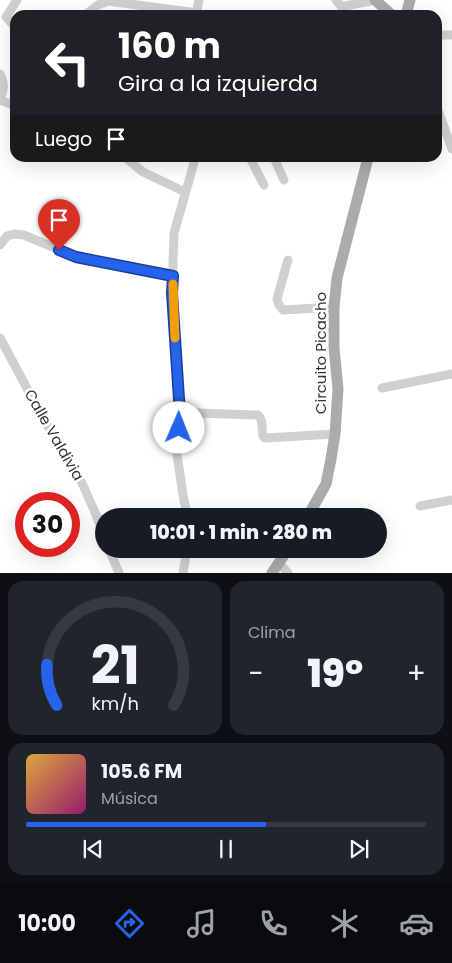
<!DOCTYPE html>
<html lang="es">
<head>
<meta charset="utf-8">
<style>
  :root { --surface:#171b24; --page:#20242c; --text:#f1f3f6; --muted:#9ea1a6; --line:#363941; --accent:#2563eb }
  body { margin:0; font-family:Poppins,sans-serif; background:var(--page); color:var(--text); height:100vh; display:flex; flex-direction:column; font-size:19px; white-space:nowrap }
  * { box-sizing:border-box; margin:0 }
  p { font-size:16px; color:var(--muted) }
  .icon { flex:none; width:28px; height:28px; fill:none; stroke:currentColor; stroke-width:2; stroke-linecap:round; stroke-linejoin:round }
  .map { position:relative; height:573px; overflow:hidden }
  .details { display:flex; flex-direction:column; gap:8px; padding:8px; background:#0d0f14; flex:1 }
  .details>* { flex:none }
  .banner { position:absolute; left:10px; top:10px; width:432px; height:152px; border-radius:15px; box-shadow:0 5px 20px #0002; background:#202124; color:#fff; overflow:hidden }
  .speed { position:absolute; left:15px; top:492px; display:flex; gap:10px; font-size:25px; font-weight:700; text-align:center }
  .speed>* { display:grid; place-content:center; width:65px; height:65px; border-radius:50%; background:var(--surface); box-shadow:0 5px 20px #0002; line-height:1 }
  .speed .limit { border:8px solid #d22; background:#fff; color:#111 }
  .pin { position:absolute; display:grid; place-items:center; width:42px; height:42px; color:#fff; margin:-51px -21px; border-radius:50% 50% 50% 0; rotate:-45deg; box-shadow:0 0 5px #0007 }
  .pin .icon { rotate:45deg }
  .me { position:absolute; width:55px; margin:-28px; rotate:1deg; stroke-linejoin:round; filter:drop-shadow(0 0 4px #0008) }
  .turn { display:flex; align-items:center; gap:18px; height:105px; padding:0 25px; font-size:22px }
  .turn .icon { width:65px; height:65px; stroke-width:2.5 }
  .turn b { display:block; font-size:35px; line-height:42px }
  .then { display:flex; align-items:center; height:48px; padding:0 25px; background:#0003; gap:10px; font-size:19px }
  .big { font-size:38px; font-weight:800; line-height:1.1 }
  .details .widget { flex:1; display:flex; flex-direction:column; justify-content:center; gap:8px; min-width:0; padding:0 18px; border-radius:15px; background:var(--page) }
  .details .dial { align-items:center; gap:0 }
  .dial svg { height:130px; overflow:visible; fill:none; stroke:var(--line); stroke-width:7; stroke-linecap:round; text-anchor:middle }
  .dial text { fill:var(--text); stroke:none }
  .song { display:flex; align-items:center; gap:15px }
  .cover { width:60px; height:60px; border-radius:8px; background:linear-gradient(135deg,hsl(40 70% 55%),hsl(320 70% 35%)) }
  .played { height:5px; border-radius:2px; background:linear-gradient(90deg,var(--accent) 60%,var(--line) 60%) }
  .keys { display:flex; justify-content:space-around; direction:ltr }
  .heat { display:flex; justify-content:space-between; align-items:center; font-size:28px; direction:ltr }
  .details .tiles { flex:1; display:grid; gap:8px; grid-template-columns:1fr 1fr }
  .widget:last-child { grid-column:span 2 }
  .trip { position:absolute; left:95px; top:508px; width:292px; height:50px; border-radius:25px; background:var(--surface); box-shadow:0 5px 20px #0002; font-weight:800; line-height:50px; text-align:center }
  .tabs { display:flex; height:80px; justify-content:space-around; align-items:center; background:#090b0e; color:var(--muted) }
  .tabs .icon { width:35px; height:35px }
  .tabs .selected { color:var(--accent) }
  .tabs b { font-size:22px; color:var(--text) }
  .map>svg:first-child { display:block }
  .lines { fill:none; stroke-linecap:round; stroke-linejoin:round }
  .minor { stroke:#d0d0d0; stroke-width:9 }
  .major { stroke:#ababab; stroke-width:11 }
  .route-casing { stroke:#184099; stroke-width:12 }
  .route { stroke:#2563eb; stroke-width:9 }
  .slow { stroke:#f59e0b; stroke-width:9 }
  .labels { text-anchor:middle; stroke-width:5; stroke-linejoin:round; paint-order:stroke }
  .street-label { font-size:15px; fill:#333; stroke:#fff }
</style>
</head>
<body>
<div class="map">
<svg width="452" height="573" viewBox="0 0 452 573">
  <rect width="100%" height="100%" fill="#fff"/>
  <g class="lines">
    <g class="minor">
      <path d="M336 0 341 6H345L376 0"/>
      <path d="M85 15 98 5 108 1 197 13"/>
      <path d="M196 15 199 0"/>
      <path d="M15 27 6 17 17 0"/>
      <path d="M438 36 440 35H452"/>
      <path d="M0 74C5 84 4 89 0 99"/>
      <path d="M0 100 15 106"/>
      <path d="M438 110 452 149"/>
      <path d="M126 158 143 172 185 192"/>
      <path d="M250 158 264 185"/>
      <path d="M274 158 284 180"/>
      <path d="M0 245 7 236 14 234 24 235 76 257 173 276"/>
      <path d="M288 260 277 299 279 305 283 310 334 307"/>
      <path d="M0 338 43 418 82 483 94 510 104 535"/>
      <path d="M382 388 452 374"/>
      <path d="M180 414 197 413 258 415C264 420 261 429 263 436L265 438 335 434"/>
      <path d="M420 506 452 500"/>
      <path d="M188 516 184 501 177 455 180 414 173 293V264L174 233 192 170 195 158"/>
      <path d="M109 549 119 573"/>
      <path d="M279 563 288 573"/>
      <path d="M183 573 187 549"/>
    </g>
    <g class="major">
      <path d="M375 0 392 15"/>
      <path d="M406 15 410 0"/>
      <path d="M308 516 326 484 331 459 335 434 338 389 334 348V307L337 278 368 158"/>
      <path d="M272 573 288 549"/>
    </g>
  </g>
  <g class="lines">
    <g class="route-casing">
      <path id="route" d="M59 250 76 257 173 276 172 293 180 414 179 428"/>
    </g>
    <use href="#route" class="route"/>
    <path class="slow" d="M173 284 175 338"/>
  </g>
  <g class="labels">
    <g class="street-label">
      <text transform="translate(321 353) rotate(-90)" y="5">Circuito Picacho</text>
      <text transform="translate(54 435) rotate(60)" y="5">Calle Valdivia</text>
    </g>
  </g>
</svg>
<div class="speed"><div class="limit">30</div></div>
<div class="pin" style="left:59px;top:250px;background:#d93025"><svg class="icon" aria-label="arrive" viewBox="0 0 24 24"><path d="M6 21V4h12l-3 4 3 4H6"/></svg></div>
<svg class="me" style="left:179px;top:428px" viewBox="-20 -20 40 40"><circle r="19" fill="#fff"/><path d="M0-13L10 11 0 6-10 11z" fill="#2563eb"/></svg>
<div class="trip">10:01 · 1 min · 280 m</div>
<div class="banner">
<div class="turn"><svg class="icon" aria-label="left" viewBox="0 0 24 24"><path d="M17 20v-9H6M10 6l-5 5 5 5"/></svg><div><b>160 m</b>Gira a la izquierda</div></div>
<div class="then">Luego<svg class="icon" aria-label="arrive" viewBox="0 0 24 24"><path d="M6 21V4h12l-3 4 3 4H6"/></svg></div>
</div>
</div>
<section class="details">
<div class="tiles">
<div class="widget dial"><svg viewBox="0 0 100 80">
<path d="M14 69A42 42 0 1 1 86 69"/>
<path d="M14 69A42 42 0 0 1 8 44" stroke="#2563eb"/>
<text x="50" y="56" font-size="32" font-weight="700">21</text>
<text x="50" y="72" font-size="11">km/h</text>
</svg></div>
<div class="widget"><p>Clima</p>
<div class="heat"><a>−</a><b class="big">19°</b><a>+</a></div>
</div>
<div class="widget">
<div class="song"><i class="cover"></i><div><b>105.6 FM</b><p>Música</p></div></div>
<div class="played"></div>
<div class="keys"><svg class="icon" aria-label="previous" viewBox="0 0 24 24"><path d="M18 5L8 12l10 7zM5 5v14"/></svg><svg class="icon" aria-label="pause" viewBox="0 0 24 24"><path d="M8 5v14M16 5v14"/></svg><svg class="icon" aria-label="next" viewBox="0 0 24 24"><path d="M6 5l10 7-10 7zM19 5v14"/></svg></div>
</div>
</div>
</section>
<nav class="tabs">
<b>10:00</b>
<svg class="icon selected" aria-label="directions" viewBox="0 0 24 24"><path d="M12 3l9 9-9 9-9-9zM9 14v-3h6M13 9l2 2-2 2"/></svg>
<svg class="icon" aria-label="music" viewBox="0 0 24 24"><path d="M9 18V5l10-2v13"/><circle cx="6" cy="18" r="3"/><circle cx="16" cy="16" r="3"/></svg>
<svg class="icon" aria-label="phone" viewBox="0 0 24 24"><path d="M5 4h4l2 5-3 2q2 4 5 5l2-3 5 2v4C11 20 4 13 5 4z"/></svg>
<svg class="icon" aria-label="climate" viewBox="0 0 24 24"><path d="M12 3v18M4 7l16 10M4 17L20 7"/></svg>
<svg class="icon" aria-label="car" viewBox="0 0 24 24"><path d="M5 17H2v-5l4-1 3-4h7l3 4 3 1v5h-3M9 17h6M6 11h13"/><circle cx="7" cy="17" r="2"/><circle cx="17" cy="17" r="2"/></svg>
</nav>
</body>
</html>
